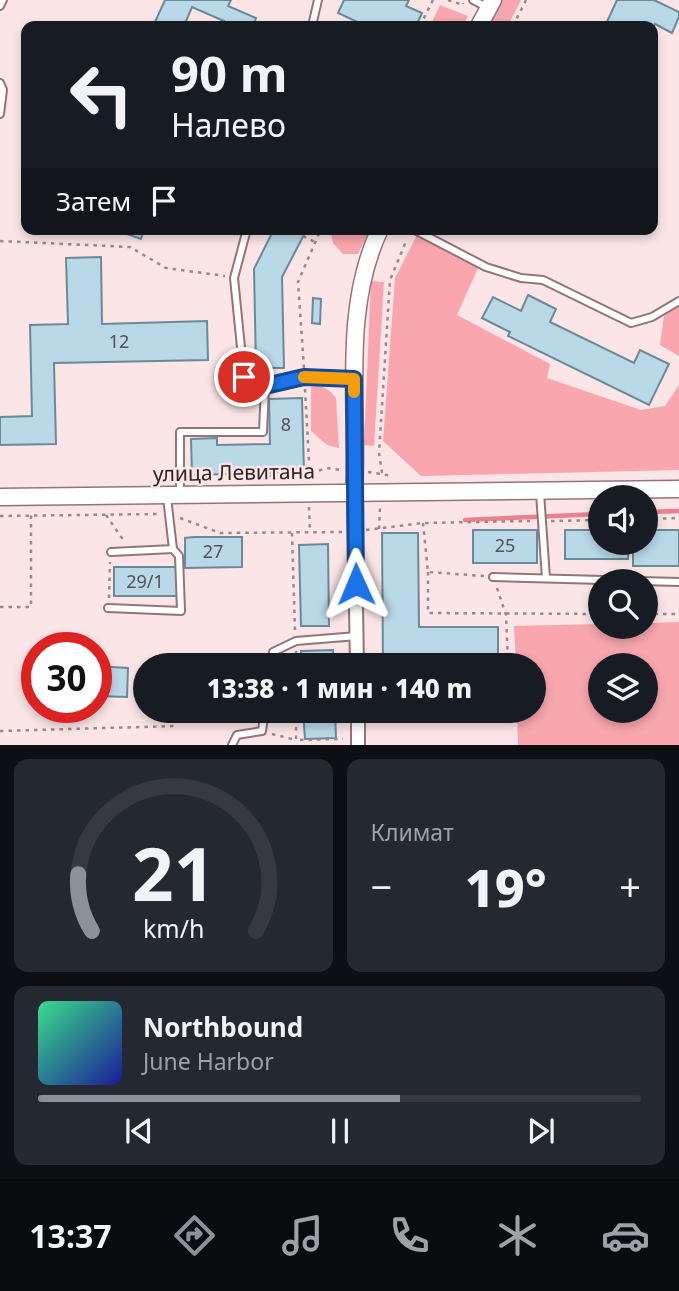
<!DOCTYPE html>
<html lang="ru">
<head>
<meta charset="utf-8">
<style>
  :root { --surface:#171b24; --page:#242831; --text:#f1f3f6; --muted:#9ea1a6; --line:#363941; --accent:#8c9099 }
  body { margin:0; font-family:"Noto Sans",sans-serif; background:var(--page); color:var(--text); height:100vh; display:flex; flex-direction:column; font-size:26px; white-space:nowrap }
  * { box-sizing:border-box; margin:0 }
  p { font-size:23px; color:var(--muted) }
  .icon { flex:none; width:38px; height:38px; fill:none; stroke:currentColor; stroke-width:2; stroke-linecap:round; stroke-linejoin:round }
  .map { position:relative; height:745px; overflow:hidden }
  .panel { display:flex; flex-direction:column; gap:14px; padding:14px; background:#0d0f14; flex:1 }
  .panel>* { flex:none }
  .top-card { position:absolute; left:21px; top:21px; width:637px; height:214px; border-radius:14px; box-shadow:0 4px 10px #0003; background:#171b24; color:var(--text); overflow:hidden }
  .fabs { position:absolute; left:588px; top:485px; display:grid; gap:14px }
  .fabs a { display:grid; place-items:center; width:70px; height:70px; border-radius:50%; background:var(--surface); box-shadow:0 4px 10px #0003; font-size:35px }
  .speed { position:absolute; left:21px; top:632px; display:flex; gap:14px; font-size:35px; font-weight:700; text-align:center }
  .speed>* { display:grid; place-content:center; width:91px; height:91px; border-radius:50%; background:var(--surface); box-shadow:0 4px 10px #0003; line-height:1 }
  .speed .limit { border:10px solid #d22; background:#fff; color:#111 }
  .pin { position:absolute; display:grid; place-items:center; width:60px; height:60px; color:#fff; margin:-30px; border:4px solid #fff; border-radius:50%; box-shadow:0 2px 7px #0007 }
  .me { position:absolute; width:77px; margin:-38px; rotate:359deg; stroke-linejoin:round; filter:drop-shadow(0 0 5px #0008) }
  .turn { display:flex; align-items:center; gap:24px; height:147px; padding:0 35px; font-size:32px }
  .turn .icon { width:91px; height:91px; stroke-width:2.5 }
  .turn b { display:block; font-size:49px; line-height:60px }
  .then { display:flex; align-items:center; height:66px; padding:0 35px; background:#0003; gap:14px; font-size:26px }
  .big { font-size:52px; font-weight:800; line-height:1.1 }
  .panel .card { flex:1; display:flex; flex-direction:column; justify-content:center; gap:10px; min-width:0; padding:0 24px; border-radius:14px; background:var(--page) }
  .panel .dial { align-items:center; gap:0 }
  .dial svg { height:182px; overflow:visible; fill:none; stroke:var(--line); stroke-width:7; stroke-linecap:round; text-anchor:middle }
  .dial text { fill:var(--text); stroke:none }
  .song { display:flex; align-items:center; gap:21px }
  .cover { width:84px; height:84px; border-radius:10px; background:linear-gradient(135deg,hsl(150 70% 55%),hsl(240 70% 35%)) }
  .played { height:7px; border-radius:4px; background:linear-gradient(90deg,var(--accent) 60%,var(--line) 60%) }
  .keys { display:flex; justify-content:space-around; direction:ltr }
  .heat { display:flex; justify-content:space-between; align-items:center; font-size:38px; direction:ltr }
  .panel .tiles { flex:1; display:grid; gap:14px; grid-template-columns:1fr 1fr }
  .card:last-child { grid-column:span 2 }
  .trip { position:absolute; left:133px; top:653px; width:413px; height:70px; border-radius:35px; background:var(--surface); box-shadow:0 4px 10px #0003; font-weight:800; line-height:70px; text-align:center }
  .menu { display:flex; height:112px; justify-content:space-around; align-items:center; background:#090b0e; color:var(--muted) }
  .menu .icon { width:49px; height:49px }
  .menu .selected { color:var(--accent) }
  .menu b { font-size:32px; color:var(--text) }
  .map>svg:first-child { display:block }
  .green { fill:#f9a6ae; fill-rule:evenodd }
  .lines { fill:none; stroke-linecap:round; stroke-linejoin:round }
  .stream { stroke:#ea818e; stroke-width:4.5 }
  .building { fill:#b9d8e8; stroke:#6c8998; stroke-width:2 }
  .service-casing { stroke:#947477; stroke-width:10 }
  .minor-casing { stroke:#947477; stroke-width:16 }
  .tertiary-casing { stroke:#947477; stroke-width:19 }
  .path { stroke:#9a888a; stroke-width:2.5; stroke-dasharray:3.5 5; stroke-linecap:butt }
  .service { stroke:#fff; stroke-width:6 }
  .minor { stroke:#fff; stroke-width:12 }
  .tertiary { stroke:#fff; stroke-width:16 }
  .route-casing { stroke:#114b97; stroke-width:18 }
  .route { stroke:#1a73e8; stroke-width:12 }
  .slow { stroke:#f59e0b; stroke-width:12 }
  .labels { text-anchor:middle; stroke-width:5; stroke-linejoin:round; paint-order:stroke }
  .number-label { font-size:18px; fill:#535156 }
  .street-label { font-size:21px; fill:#312425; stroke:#fbe5e7 }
</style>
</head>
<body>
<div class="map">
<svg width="679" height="745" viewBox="0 0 679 745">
  <rect width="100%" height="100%" fill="#fbe5e7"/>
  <g class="green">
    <path d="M499 0H521L508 26H486Z"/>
    <path d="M440 5 468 16 463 26H430Z"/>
    <path d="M330 229H370L358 254H343L333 243Z"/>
    <path d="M417 235 478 268 457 315 550 364 547 378 641 410 665 406 679 385V470L421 476 383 441 395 278Z"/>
    <path d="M371 281 384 282 374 446 364 445Z"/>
    <path d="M679 305V356L660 345 664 316Z"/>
    <path d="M319 385 330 391 336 398 339 448 327 445 311 431V387Z"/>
    <path d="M679 622V745H518L517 711 534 710V665H516L514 626 600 624V626H646V623ZM600 665H646V710H600Z"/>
  </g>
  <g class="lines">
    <g class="stream">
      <path d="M646 512 679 511"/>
      <path d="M465 520 600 514"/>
    </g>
  </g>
  <g class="building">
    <path d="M165 0H231L228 6 256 18 253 26H221L224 21 192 7 184 26H166L155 22Z"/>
    <path d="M344 0H409L406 6 422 13 416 26H366L338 13Z"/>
    <path d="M617 0H654L679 12V17L672 33 655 24 653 29V26H605Z"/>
    <path d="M113 229H144L141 239Z"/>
    <path d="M274 229H307L282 277 284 368H256L254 269Z"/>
    <path d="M101 257 102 324 207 321 208 360 54 363 56 444 0 445V417L32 416 30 325 68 324 66 258Z"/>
    <path d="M528 295 556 309 550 322 634 363 640 350 669 364 649 405 508 336 510 332 482 318 493 297 521 311Z"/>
    <path d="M313 298 321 299 320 324 312 323Z"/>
    <path d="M302 398 304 472 192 475 191 439 217 438V445L270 444 269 399Z"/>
    <rect x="473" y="530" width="64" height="33"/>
    <path d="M565 530H600V542H628V559H565Z"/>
    <path d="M646 530H679V566H633V542H646Z"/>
    <path d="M382 533H418L419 627H498V665H383Z"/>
    <path d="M194 537H242V567L185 568V538Z"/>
    <path d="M328 544 329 626H301L299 545Z"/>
    <rect x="114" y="567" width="63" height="29"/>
    <path d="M333 650 334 665H302L301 651Z"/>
    <path d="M96 666 128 668 127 697 96 696Z"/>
    <path d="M303 710H335L336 738 305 739Z"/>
  </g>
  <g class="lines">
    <g class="service-casing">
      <g id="service">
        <path d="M473 0 487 7"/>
        <path d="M0 6 3 0"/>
        <path d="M312 26 318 0"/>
        <path d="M0 83 3 90 0 114"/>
        <path d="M247 229 234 278 244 377 265 386"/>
        <path d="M413 229 486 267 521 278 543 280 631 323 652 317 679 301"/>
        <path d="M180 493V432H263L265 386 304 377 354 379"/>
        <path d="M540 493 546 578"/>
        <path d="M111 552 173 549 167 497"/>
        <path d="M493 577 679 582"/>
        <path d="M108 608 181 611 179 556 173 549"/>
        <path d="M271 665 273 652 296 641 357 636"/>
        <path d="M232 745 237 735 262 731 265 710"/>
      </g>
    </g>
    <g class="minor-casing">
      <g id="minor">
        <path d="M354 493 357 665"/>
        <path d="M358 710V745"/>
      </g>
    </g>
    <g class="tertiary-casing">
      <g id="tertiary">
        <path d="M479 26 493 0"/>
        <path d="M354 493C359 406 341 311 380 229"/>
        <path d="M0 497 679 489"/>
      </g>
    </g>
    <g class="path">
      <path d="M448 0 463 5V3"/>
      <path d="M420 26 433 0"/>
      <path d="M513 26 526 0"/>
      <path d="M303 236 315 242"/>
      <path d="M0 241 130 247 166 268 225 276"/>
      <path d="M304 368 298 282 321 229"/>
      <path d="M305 389 310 480"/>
      <path d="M368 472 393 476"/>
      <path d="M382 473 379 453 390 280 407 239"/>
      <path d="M260 477 311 473 327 468 340 470"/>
      <path d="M309 507 310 532"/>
      <path d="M106 515 124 541"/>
      <path d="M0 516 160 514"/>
      <path d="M180 518 220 533 342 532"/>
      <path d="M646 519 679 518"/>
      <path d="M551 521 600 520"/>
      <path d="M423 523 428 572 484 576"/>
      <path d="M379 529 380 508"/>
      <path d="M366 530 423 523 530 521"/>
      <path d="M292 533 295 631"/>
      <path d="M428 572V613L600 614"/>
      <path d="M497 588 506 615 508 664"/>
      <path d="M109 598 110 562"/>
      <path d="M0 607H31V515"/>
      <path d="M646 614H679"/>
      <path d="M296 651V665"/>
      <path d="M296 710V740L343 739"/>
      <path d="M0 731 176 726"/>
      <path d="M272 734 296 740"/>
    </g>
    <use href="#service" class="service"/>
    <use href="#minor" class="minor"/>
    <use href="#tertiary" class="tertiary"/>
  </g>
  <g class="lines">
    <g class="route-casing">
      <path id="route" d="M244 377 265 386 304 377 354 379 356 584"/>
    </g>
    <use href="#route" class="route"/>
    <path class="slow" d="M304 377 354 379V392"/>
  </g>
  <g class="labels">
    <g class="number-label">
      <text x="119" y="348">12</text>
      <text x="286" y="431">8</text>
      <text x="505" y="552">25</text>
      <text x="213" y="558">27</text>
      <text x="145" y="588">29/1</text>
    </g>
    <g class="street-label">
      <text transform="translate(234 473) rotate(-1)" y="7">улица Левитана</text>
    </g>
  </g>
</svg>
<div class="fabs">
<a><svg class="icon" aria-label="sound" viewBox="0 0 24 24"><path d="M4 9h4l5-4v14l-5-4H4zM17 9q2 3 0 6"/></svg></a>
<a><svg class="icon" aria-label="search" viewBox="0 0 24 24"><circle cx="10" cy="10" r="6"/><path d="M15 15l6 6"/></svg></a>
<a><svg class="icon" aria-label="layers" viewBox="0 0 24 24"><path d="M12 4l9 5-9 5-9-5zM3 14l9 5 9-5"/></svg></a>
</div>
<div class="speed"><div class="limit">30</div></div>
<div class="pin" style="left:244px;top:377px;background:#d93025"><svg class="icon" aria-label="arrive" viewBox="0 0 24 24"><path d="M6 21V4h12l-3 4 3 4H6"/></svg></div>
<svg class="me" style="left:356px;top:584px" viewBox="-20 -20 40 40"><path d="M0-17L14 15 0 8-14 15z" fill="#1a73e8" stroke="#fff" stroke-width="4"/></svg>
<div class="trip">13:38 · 1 мин · 140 m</div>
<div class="top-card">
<div class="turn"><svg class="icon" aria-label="left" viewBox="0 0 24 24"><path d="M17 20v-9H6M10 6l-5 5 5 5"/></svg><div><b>90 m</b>Налево</div></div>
<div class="then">Затем<svg class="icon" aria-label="arrive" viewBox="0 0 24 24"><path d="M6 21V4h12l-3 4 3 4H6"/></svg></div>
</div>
</div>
<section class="panel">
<div class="tiles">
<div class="card dial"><svg viewBox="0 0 100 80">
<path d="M14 69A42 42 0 1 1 86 69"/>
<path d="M14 69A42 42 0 0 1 8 44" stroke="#8c9099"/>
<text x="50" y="56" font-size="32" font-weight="700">21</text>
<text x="50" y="72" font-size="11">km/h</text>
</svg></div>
<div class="card"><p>Климат</p>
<div class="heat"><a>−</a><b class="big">19°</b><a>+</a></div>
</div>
<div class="card">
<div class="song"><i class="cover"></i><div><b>Northbound</b><p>June Harbor</p></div></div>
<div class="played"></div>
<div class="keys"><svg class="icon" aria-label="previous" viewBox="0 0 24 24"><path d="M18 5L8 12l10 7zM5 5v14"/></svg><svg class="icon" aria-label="pause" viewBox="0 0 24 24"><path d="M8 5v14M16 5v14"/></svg><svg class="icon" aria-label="next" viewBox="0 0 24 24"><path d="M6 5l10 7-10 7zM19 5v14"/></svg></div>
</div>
</div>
</section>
<nav class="menu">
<b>13:37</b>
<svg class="icon selected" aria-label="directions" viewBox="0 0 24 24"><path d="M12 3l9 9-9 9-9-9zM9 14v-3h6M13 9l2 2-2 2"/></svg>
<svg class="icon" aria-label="music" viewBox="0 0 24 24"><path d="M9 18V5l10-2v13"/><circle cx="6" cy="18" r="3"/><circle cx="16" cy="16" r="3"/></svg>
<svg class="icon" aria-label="phone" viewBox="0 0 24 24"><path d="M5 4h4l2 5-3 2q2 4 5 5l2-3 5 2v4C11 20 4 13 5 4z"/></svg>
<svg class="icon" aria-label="climate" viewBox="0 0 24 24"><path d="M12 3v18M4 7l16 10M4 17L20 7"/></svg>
<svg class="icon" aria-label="car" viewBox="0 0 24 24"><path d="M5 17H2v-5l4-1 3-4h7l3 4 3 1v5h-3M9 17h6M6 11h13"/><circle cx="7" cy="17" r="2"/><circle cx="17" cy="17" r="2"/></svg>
</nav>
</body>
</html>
